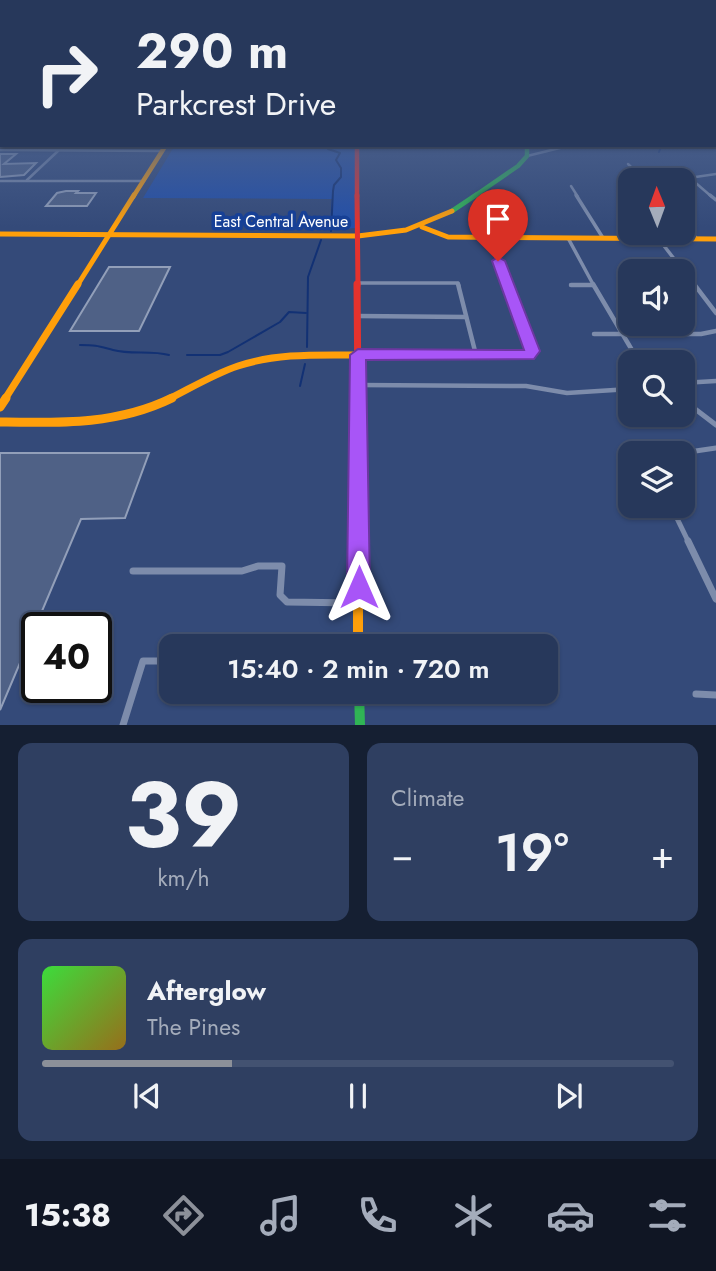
<!DOCTYPE html>
<html lang="en">
<head>
<meta charset="utf-8">
<style>
  :root { --surface:#27385b; --page:#2f3f61; --text:#f1f3f6; --muted:#a4acbb; --line:#435271; --accent:#8c9099 }
  body { margin:0; font-family:Jost,sans-serif; background:var(--page); color:var(--text); height:100vh; display:flex; flex-direction:column; font-size:26px; white-space:nowrap }
  * { box-sizing:border-box; margin:0 }
  p { font-size:23px; color:var(--muted) }
  .icon { flex:none; width:38px; height:38px; fill:none; stroke:currentColor; stroke-width:2; stroke-linecap:round; stroke-linejoin:round }
  .map { position:relative; height:725px; overflow:hidden }
  .details { display:flex; flex-direction:column; gap:18px; padding:18px; background:#151f32; flex:1 }
  .details>* { flex:none }
  .hud { position:absolute; left:0px; top:0px; width:718px; height:147px; box-shadow:0 2px 5px #0004,0 0 0 2px var(--line); background:#27385b; color:var(--text); overflow:hidden }
  .needle { width:46px; rotate:359deg }
  .tools { position:absolute; left:618px; top:168px; display:grid; gap:14px }
  .tools a { display:grid; place-items:center; width:77px; height:77px; border-radius:14px; background:var(--surface); box-shadow:0 2px 5px #0004,0 0 0 2px var(--line); font-size:35px }
  .speed { position:absolute; left:21px; top:612px; display:flex; gap:14px; font-size:35px; font-weight:700; text-align:center }
  .speed>* { display:grid; place-content:center; width:91px; height:91px; border-radius:50%; background:var(--surface); box-shadow:0 2px 5px #0004,0 0 0 2px var(--line); line-height:1 }
  .speed .limit { border:4px solid #111; border-radius:10px; background:#fff; color:#111 }
  .pin { position:absolute; display:grid; place-items:center; width:60px; height:60px; color:#fff; margin:-72px -30px; border-radius:50% 50% 50% 0; rotate:-45deg; box-shadow:0 0 7px #0007 }
  .pin .icon { rotate:45deg }
  .me { position:absolute; width:77px; margin:-38px; rotate:0deg; stroke-linejoin:round; filter:drop-shadow(0 0 5px #0008) }
  .turn { display:flex; align-items:center; gap:24px; height:147px; padding:0 21px; font-size:32px }
  .turn .icon { width:91px; height:91px; stroke-width:2.5 }
  .turn b { display:block; font-size:49px; line-height:60px }
  .big { font-size:52px; font-weight:600; line-height:1.1 }
  .details .tile { flex:1; display:flex; flex-direction:column; justify-content:center; gap:10px; min-width:0; padding:0 24px; border-radius:14px; background:var(--page) }
  .details .dial { align-items:center; gap:0 }
  .dial b { font-size:91px; line-height:1 }
  .song { display:flex; align-items:center; gap:21px }
  .cover { width:84px; height:84px; border-radius:10px; background:linear-gradient(135deg,hsl(120 70% 55%),hsl(40 70% 35%)) }
  .played { height:7px; border-radius:4px; background:linear-gradient(90deg,var(--accent) 30%,var(--line) 30%) }
  .keys { display:flex; justify-content:space-around; direction:ltr }
  .heat { display:flex; justify-content:space-between; align-items:center; font-size:38px; direction:ltr }
  .details .tiles { flex:1; display:grid; gap:18px; grid-template-columns:1fr 1fr }
  .tile:last-child { grid-column:span 2 }
  .trip { position:absolute; left:159px; top:634px; width:399px; height:70px; border-radius:14px; background:var(--surface); box-shadow:0 2px 5px #0004,0 0 0 2px var(--line); font-weight:600; line-height:70px; text-align:center }
  .dock { display:flex; height:112px; justify-content:space-around; align-items:center; background:#101624; color:var(--muted) }
  .dock .icon { width:49px; height:49px }
  .dock .on { color:var(--accent) }
  .dock b { font-size:32px; color:var(--text) }
  .map>svg:first-child { display:block }
  .green { fill:#234fa8 }
  .lines { fill:none; stroke-linecap:round; stroke-linejoin:round }
  .stream { stroke:#123174; stroke-width:2 }
  .building { fill:#4f6186; stroke:#929fb9; stroke-width:2 }
  .street-far4 { stroke:#7d8cab; stroke-width:2.5 }
  .street-far3 { stroke:#7d8cab; stroke-width:3.5 }
  .street-far2 { stroke:#7d8cab; stroke-width:4.5 }
  .street-far1 { stroke:#7d8cab; stroke-width:5 }
  .street { stroke:#7d8cab; stroke-width:7 }
  .fast-far2 { stroke:#30b455; stroke-width:4.5 }
  .fast-far1 { stroke:#30b455; stroke-width:5 }
  .fast { stroke:#30b455; stroke-width:10 }
  .slow-far4 { stroke:#ff9f0a; stroke-width:4.5 }
  .slow-far3 { stroke:#ff9f0a; stroke-width:5 }
  .slow-far2 { stroke:#ff9f0a; stroke-width:7 }
  .slow-far1 { stroke:#ff9f0a; stroke-width:9 }
  .slow { stroke:#ff9f0a; stroke-width:10 }
  .jam-far3 { stroke:#e5322d; stroke-width:4.5 }
  .jam-far2 { stroke:#e5322d; stroke-width:5 }
  .jam-far1 { stroke:#e5322d; stroke-width:7 }
  .jam { stroke:#e5322d; stroke-width:9 }
  .route { fill:#a855f7; stroke:#6d37a1; stroke-width:2 }
  .labels { text-anchor:middle; stroke-width:7; stroke-linejoin:round; paint-order:stroke }
  .far-street-label { font-size:16px; fill:#fff; stroke:#174096 }
</style>
</head>
<body>
<div class="map">
<svg width="716" height="725" viewBox="0 0 716 725">
  <rect width="100%" height="100%" fill="#344a79"/>
  <path class="green" d="M175 145H355V228L329 230 332 199 143 198Z"/>
  <g class="lines">
    <g class="stream">
      <path d="M327 145 328 149 340 153 336 160 341 168V177L334 185 333 191 331 231"/>
      <path d="M659 152 661 147 666 145"/>
      <path d="M80 345C97 345 98 346 113 350 131 355 151 350 169 355"/>
      <path d="M307 347 308 277 321 240"/>
      <path d="M187 355H220L228 352 280 322 289 312 306 313"/>
      <path d="M300 386 305 364"/>
    </g>
  </g>
  <g class="building">
    <path d="M0 154H16L4 164 36 163 24 175 0 177Z"/>
    <path d="M66 191H78L76 193H96L87 206H46L57 193Z"/>
    <path d="M109 267H170L139 331H70Z"/>
    <path d="M0 453H149L125 518 81 519 0 710Z"/>
  </g>
  <g class="lines">
    <g class="street-far4">
      <path d="M714 145 716 147"/>
      <path d="M0 150 163 151"/>
      <path d="M527 156 572 145"/>
      <path d="M628 164 644 180"/>
      <path d="M690 178 712 197"/>
      <path d="M27 180 58 151"/>
      <path d="M675 180 716 174"/>
      <path d="M0 181H144"/>
      <path d="M571 186 578 197"/>
    </g>
    <g class="street-far3">
      <path d="M576 195 603 238"/>
      <path d="M710 195 716 200"/>
      <path d="M630 204 627 207 630 211"/>
      <path d="M682 222 696 238"/>
      <path d="M489 237 507 286"/>
      <path d="M568 238 594 286"/>
      <path d="M658 238 695 286"/>
      <path d="M358 283H458L459 286"/>
      <path d="M571 285H593"/>
    </g>
    <g class="street-far2">
      <path d="M458 284 476 355"/>
      <path d="M593 284 639 362"/>
      <path d="M694 284 716 313"/>
      <path d="M571 285H593"/>
      <path d="M358 316 466 317"/>
      <path d="M594 334H701L716 331"/>
      <path d="M358 355H528L532 351 507 284"/>
      <path d="M682 383 716 381"/>
      <path d="M358 385 526 386 567 393 630 389"/>
    </g>
    <g class="street-far1">
      <path d="M682 399 716 425"/>
      <path d="M682 453 716 448"/>
      <path d="M671 506 689 543"/>
    </g>
    <g class="street">
      <path d="M688 541 716 599"/>
      <path d="M133 571H242L258 566H282L280 595 287 602 356 603"/>
      <path d="M696 694 716 695"/>
      <path d="M123 725 143 661H172"/>
    </g>
    <path class="fast-far2" d="M473 197 518 166 527 156V145"/>
    <path class="fast-far1" d="M452 211 476 195"/>
    <path class="fast" d="M359 691 360 725"/>
    <path class="slow-far4" d="M133 197 166 145"/>
    <g class="slow-far3">
      <path d="M422 227 448 237 716 239"/>
      <path d="M0 234 358 236 406 230 452 211"/>
      <path d="M77 286 134 195"/>
    </g>
    <g class="slow-far2">
      <path d="M5 399 78 284"/>
      <path d="M169 399C191 388 214 374 238 366 277 353 318 355 358 355"/>
    </g>
    <g class="slow-far1">
      <path d="M0 407 6 398"/>
      <path d="M0 422C60 423 117 425 172 398"/>
      <path d="M358 424V543"/>
    </g>
    <path class="slow" d="M358 541V646"/>
    <path class="jam-far3" d="M357 145V197"/>
    <path class="jam-far2" d="M357 195 358 286"/>
    <path class="jam-far1" d="M357 284 358 399"/>
    <path class="jam" d="M358 398V424"/>
  </g>
  <linearGradient id="sky" x2="0" y2="1"><stop stop-color="#1d2943"/><stop offset="0.55" stop-color="#4a608c"/><stop offset="1" stop-color="#4a608c" stop-opacity="0"/></linearGradient>
  <rect width="716" height="227" fill="url(#sky)"/>
  <path class="route" d="M498 257 505 261 540 351 534 359 366 360 370 587 367 595 359 598 350 595 347 587 350 355 358 349 524 350 492 261Z"/>
  <g class="labels">
    <g class="far-street-label">
      <text x="281" y="227">East Central Avenue</text>
    </g>
  </g>
</svg>
<div class="tools">
<a><svg class="needle" viewBox="-14 -14 28 28"><path d="M0-13l5 13h-10z" fill="#e53935"/><path d="M0 13l5-13h-10z" fill="#a4acbb"/></svg></a>
<a><svg class="icon" aria-label="sound" viewBox="0 0 24 24"><path d="M4 9h4l5-4v14l-5-4H4zM17 9q2 3 0 6"/></svg></a>
<a><svg class="icon" aria-label="search" viewBox="0 0 24 24"><circle cx="10" cy="10" r="6"/><path d="M15 15l6 6"/></svg></a>
<a><svg class="icon" aria-label="layers" viewBox="0 0 24 24"><path d="M12 4l9 5-9 5-9-5zM3 14l9 5 9-5"/></svg></a>
</div>
<div class="speed"><div class="limit">40</div></div>
<div class="pin" style="left:498px;top:261px;background:#d93025"><svg class="icon" aria-label="arrive" viewBox="0 0 24 24"><path d="M6 21V4h12l-3 4 3 4H6"/></svg></div>
<svg class="me" style="left:359px;top:587px" viewBox="-20 -20 40 40"><path d="M0-17L14 15 0 8-14 15z" fill="#a855f7" stroke="#fff" stroke-width="4"/></svg>
<div class="trip">15:40 · 2 min · 720 m</div>
<div class="hud">
<div class="turn"><svg class="icon" aria-label="right" viewBox="0 0 24 24"><path d="M7 20v-9h11M14 6l5 5-5 5"/></svg><div><b>290 m</b>Parkcrest Drive</div></div>
</div>
</div>
<section class="details">
<div class="tiles">
<div class="tile dial"><b>39</b><p>km/h</p></div>
<div class="tile"><p>Climate</p>
<div class="heat"><a>−</a><b class="big">19°</b><a>+</a></div>
</div>
<div class="tile">
<div class="song"><i class="cover"></i><div><b>Afterglow</b><p>The Pines</p></div></div>
<div class="played"></div>
<div class="keys"><svg class="icon" aria-label="previous" viewBox="0 0 24 24"><path d="M18 5L8 12l10 7zM5 5v14"/></svg><svg class="icon" aria-label="pause" viewBox="0 0 24 24"><path d="M8 5v14M16 5v14"/></svg><svg class="icon" aria-label="next" viewBox="0 0 24 24"><path d="M6 5l10 7-10 7zM19 5v14"/></svg></div>
</div>
</div>
</section>
<nav class="dock">
<b>15:38</b>
<svg class="icon on" aria-label="directions" viewBox="0 0 24 24"><path d="M12 3l9 9-9 9-9-9zM9 14v-3h6M13 9l2 2-2 2"/></svg>
<svg class="icon" aria-label="music" viewBox="0 0 24 24"><path d="M9 18V5l10-2v13"/><circle cx="6" cy="18" r="3"/><circle cx="16" cy="16" r="3"/></svg>
<svg class="icon" aria-label="phone" viewBox="0 0 24 24"><path d="M5 4h4l2 5-3 2q2 4 5 5l2-3 5 2v4C11 20 4 13 5 4z"/></svg>
<svg class="icon" aria-label="climate" viewBox="0 0 24 24"><path d="M12 3v18M4 7l16 10M4 17L20 7"/></svg>
<svg class="icon" aria-label="car" viewBox="0 0 24 24"><path d="M5 17H2v-5l4-1 3-4h7l3 4 3 1v5h-3M9 17h6M6 11h13"/><circle cx="7" cy="17" r="2"/><circle cx="17" cy="17" r="2"/></svg>
<svg class="icon" aria-label="filters" viewBox="0 0 24 24"><path d="M4 7h16M4 17h16"/><circle cx="9" cy="7" r="2"/><circle cx="15" cy="17" r="2"/></svg>
</nav>
</body>
</html>
